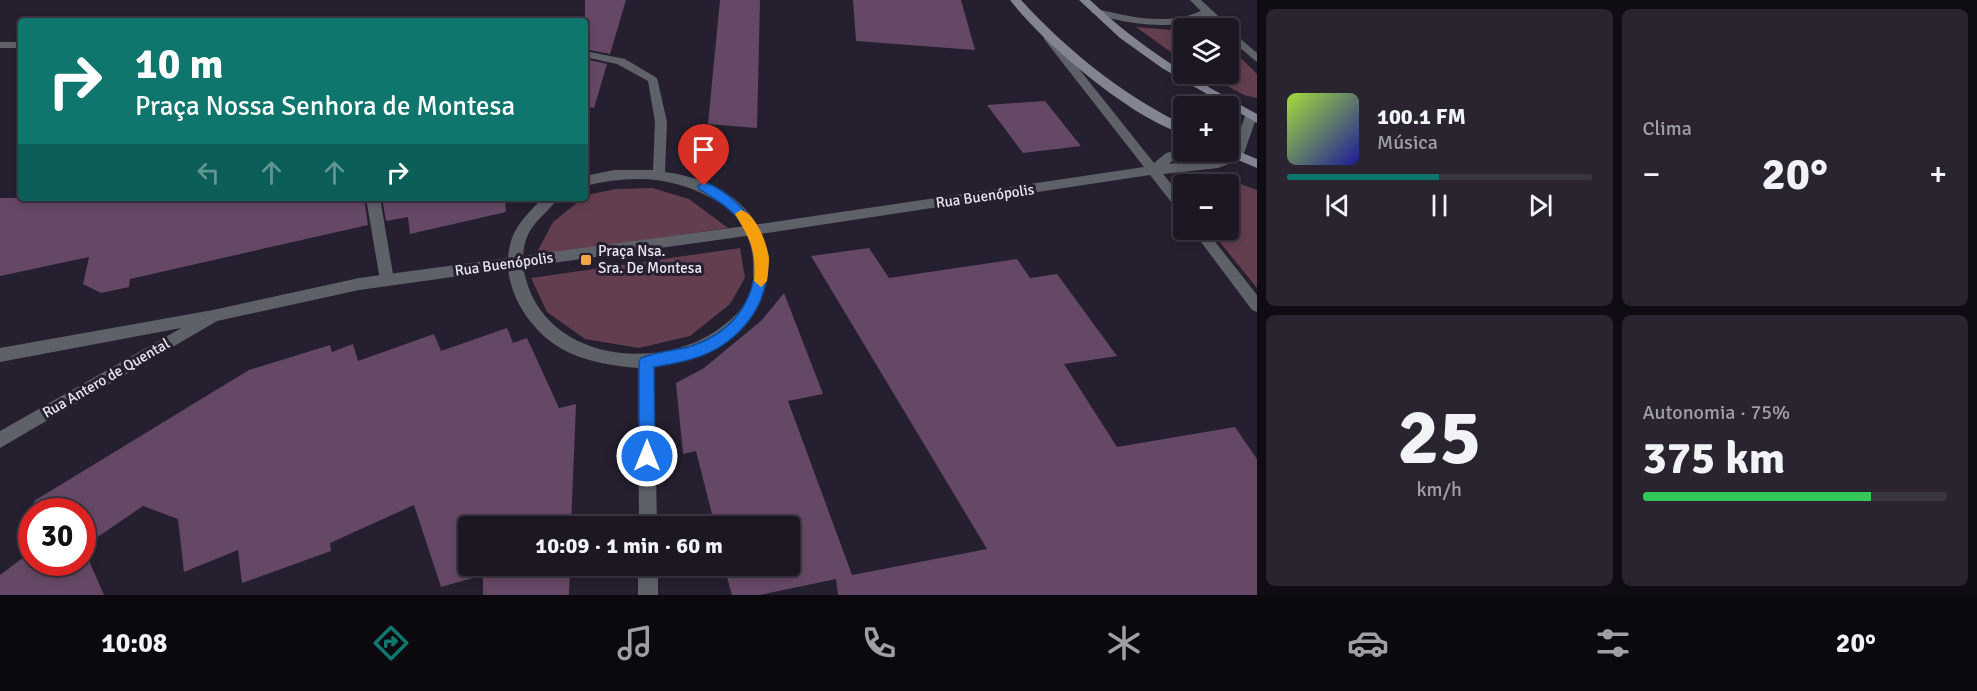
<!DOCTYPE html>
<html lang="pt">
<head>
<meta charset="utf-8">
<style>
  :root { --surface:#1c1723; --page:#292430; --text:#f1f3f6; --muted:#a09fa6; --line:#3a3641; --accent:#0f766e }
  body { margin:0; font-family:Signika,sans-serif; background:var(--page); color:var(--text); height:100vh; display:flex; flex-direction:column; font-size:22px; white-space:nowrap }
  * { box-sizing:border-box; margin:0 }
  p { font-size:20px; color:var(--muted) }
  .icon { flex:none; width:33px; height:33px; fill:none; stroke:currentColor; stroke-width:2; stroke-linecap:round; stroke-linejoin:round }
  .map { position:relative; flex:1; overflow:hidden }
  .sheet { display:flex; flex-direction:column; gap:9px; padding:9px; background:#0f0d13; width:720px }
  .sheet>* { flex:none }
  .guide { position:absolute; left:18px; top:18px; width:570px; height:183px; border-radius:6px; box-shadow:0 3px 9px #0003,0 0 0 2px var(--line); background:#0f766e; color:#fff; overflow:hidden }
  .fabs { position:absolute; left:1173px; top:18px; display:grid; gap:12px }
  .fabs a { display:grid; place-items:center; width:66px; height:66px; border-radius:6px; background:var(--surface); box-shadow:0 3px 9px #0003,0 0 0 2px var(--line); font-size:30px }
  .speed { position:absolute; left:18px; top:498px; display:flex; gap:12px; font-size:30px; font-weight:700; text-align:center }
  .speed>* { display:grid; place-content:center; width:78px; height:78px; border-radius:50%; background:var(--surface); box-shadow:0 3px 9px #0003,0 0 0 2px var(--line); line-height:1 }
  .speed .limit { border:9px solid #d22; background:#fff; color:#111 }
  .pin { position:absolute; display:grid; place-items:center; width:51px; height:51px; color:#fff; margin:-62px -26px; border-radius:50% 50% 50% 0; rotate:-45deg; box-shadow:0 0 6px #0007 }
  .pin .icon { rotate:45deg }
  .me { position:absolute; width:66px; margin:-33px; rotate:0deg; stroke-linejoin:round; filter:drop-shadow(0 0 4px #0008) }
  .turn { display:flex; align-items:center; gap:21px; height:126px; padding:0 18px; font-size:27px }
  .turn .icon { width:78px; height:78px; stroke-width:2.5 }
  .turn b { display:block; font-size:42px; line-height:51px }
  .lanes { display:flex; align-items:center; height:57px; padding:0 18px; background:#0003; justify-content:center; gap:30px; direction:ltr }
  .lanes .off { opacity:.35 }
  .big { font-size:45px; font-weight:700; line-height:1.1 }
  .sheet .card { flex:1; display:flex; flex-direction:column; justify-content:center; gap:9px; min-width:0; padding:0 21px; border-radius:9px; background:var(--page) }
  .sheet .dial { align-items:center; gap:0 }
  .dial b { font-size:78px; line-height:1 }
  .song { display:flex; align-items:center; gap:18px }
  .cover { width:72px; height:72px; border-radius:9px; background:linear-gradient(135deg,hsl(80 70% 55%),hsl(240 70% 35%)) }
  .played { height:6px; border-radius:3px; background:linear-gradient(90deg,var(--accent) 50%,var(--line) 50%) }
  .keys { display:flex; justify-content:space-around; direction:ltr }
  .heat { display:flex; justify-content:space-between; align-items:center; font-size:33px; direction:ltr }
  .charge { height:9px; border-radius:4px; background:linear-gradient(90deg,#34c759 75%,var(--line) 0) }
  .sheet .tiles { flex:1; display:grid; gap:9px; grid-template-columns:repeat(2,1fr) }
  .trip { position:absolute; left:458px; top:516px; width:342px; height:60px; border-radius:6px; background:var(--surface); box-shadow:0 3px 9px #0003,0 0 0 2px var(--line); font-weight:700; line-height:60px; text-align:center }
  .dock { display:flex; height:96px; justify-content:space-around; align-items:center; background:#0b090e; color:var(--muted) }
  .dock .icon { width:42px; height:42px }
  .dock .on { color:var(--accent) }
  .dock b { font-size:27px; color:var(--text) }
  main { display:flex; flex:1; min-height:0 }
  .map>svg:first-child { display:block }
  .green { fill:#623e4e }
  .building { fill:#654865 }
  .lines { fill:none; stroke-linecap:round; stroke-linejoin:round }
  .service { fill:#5f6169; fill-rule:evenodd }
  .minor { fill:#5f6169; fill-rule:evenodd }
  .tertiary { fill:#5f6169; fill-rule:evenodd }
  .secondary { fill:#828491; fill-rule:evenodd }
  .route { fill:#1a73e8; stroke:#114b97; stroke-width:1.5 }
  .slow { fill:#f59e0b }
  .poi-dot { fill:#f4a444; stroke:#251f2f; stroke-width:2 }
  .labels { text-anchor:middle; stroke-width:6; stroke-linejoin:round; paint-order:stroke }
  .street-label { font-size:15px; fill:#e9e5ef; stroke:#251f2f }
  .poi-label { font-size:15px; fill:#e9e5ef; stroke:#251f2f; text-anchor:start }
</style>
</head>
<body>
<main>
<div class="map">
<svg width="1257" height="595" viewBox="0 0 1257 595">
  <rect width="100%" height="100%" fill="#251f2f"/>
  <g class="green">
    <path d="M1136 27 1183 31V61Z"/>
    <path d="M1229 46 1257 74V98L1244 95 1205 74H1228Z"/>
    <path d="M1232 181 1257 190V288L1210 230H1228V184H1184Z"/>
    <path d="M652 188 689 199 728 228 535 256 553 222 587 195 616 189Z"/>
    <path d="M740 248 745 278 730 304 690 336 639 348 585 339 547 312 531 278Z"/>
  </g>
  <g class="building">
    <path d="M585 0H626L610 54 585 49Z"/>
    <path d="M720 0H760L757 128 708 124Z"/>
    <path d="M853 0H961L975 50 856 41Z"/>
    <path d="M585 59 607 64 594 108 585 106Z"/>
    <path d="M1045 101 1081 146 1023 153 987 105Z"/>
    <path d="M0 198H364L368 225 130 279 129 287 101 293 83 284 89 257 0 276Z"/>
    <path d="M382 198H505L506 212 410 234 408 217 386 221Z"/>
    <path d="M869 248 889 278 1017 259 1030 278 1057 274 1117 356 1064 364 1117 447 1235 427 1257 459V595H838L836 579 760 595H732L724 566H789V526H715L696 451 683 454 676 383 704 368 762 320 784 293 823 394 788 401 852 575 987 549 811 256Z"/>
    <path d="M507 328 513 343 527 338 559 408 576 404 571 526H468V566H570L569 595H483V575L441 587 414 505 330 543 331 551 242 583 238 550 184 572 178 519 143 506 83 547 104 595H0V575L32 551V562H82V512H39L34 501 249 370 330 345 332 352 353 344 358 361 434 334 441 351Z"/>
  </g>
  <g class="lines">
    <path class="service" d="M366 198H380L394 280 392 284H382L380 280Z"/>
    <g class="minor">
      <path d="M1190 0H1201L1229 26V29L1257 53V62L1228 38V28H1219L1206 16C1176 29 1145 26 1113 19 1105 17 1097 16 1091 12L1096 9C1131 17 1167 26 1201 11Z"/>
      <rect x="0" y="42" width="21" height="6"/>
      <path d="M585 51 625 59 657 78 667 122 665 172C809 191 799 350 654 366L657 526H639L638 368C615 366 592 363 570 353 530 335 496 284 512 238 518 222 531 210 543 198H558C549 212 533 221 527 237 521 252 522 270 528 286 554 360 656 371 716 331 730 321 746 308 751 291 754 282 753 272 753 263 753 240 740 215 720 203 677 176 633 174 585 186V176L614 170H653L655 122 648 81 617 64 585 57Z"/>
      <path d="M213 310 218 312 221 316 218 320 213 322 0 362V348Z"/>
      <rect x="638" y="566" width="20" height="29"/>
    </g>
    <g class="tertiary">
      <path d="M1048 34 1052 35 1154 163 1166 153 1184 149V152H1196L1194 155 1174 159 1169 164 1220 158 1204 156 1198 152 1233 151 1245 116 1251 112 1257 116 1242 159 1218 168 1163 174 1184 199V214L1179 212 1150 175 753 235 359 290 217 321 0 448V431L213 310 359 278 753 225 1144 167 1044 39V35Z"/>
      <path d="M1192 230H1206L1257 295V312L1252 310Z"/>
    </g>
    <g class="secondary">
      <path d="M1010 0H1021C1068 51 1121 94 1184 125V134C1131 118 1044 44 1010 0Z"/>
      <path d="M1079 0H1090C1140 48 1196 81 1257 114V123L1162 68 1120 38Z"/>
      <path d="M1228 147 1257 159V168L1224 154 1222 152H1228Z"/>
    </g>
  </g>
  <path class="route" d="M704 182C722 188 739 203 750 218 782 259 767 312 727 342 706 358 679 363 654 367L655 456 653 461 647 464 641 461 639 456V362L641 358C668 348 688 352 715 335 750 313 766 269 747 231 737 212 717 200 699 189L698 186Z"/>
  <path class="slow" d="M741 210C756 214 767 243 769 258 769 265 768 274 767 281L761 287 754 281C756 249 751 241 735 214Z"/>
  <rect class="poi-dot" x="580" y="254" width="12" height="12" rx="3"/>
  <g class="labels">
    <g class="street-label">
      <text transform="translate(985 196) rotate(-8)" y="5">Rua Buenópolis</text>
      <text transform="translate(504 264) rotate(-8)" y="5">Rua Buenópolis</text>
      <text transform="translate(106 378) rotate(-30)" y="5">Rua Antero de Quental</text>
    </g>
    <g class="poi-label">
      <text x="598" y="256">Praça Nsa.<tspan x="598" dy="17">Sra. De Montesa</tspan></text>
    </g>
  </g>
</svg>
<div class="fabs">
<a><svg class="icon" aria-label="layers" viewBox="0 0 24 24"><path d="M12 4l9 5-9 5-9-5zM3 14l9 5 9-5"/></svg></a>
<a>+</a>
<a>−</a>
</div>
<div class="speed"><div class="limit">30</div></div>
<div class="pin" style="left:704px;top:186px;background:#d93025"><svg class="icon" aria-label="arrive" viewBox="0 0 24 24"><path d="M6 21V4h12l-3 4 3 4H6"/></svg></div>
<svg class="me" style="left:647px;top:456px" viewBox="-20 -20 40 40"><circle r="17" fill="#1a73e8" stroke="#fff" stroke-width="3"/><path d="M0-11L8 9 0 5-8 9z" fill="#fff"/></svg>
<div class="trip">10:09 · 1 min · 60 m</div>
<div class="guide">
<div class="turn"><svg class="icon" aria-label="right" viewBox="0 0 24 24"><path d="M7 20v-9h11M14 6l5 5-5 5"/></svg><div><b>10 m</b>Praça Nossa Senhora de Montesa</div></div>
<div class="lanes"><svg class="icon off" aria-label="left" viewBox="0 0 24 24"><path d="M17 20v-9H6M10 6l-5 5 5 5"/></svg><svg class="icon off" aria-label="ahead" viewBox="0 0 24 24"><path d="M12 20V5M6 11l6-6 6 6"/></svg><svg class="icon off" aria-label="ahead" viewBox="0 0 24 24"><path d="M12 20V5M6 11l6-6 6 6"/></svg><svg class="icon" aria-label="right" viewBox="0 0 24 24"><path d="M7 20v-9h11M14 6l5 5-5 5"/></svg></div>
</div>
</div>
<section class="sheet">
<div class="tiles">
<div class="card">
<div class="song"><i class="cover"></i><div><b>100.1 FM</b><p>Música</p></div></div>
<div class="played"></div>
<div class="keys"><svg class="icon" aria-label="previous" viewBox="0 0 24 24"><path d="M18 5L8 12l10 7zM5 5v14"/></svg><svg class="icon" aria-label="pause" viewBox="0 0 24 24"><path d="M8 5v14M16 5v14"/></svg><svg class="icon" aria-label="next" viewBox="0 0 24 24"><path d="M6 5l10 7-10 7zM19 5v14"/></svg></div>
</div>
<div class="card"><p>Clima</p>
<div class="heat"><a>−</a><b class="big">20°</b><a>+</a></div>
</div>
<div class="card dial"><b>25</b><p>km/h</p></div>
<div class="card"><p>Autonomia · 75%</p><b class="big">375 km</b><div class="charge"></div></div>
</div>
</section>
</main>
<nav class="dock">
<b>10:08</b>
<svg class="icon on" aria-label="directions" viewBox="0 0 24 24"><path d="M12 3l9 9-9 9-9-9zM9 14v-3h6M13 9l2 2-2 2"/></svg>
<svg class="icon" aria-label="music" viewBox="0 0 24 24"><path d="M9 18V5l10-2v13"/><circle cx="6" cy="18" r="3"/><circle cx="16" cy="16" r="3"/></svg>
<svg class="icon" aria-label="phone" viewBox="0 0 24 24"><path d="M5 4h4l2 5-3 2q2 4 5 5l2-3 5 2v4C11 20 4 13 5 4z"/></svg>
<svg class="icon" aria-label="climate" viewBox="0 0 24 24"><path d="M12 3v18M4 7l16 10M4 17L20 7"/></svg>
<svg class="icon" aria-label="car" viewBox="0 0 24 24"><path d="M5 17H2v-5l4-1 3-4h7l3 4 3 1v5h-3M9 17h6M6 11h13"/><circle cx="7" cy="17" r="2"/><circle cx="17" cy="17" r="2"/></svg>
<svg class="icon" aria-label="filters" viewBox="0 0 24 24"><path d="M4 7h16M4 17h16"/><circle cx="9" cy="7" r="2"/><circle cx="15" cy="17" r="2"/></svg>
<b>20°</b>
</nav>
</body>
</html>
